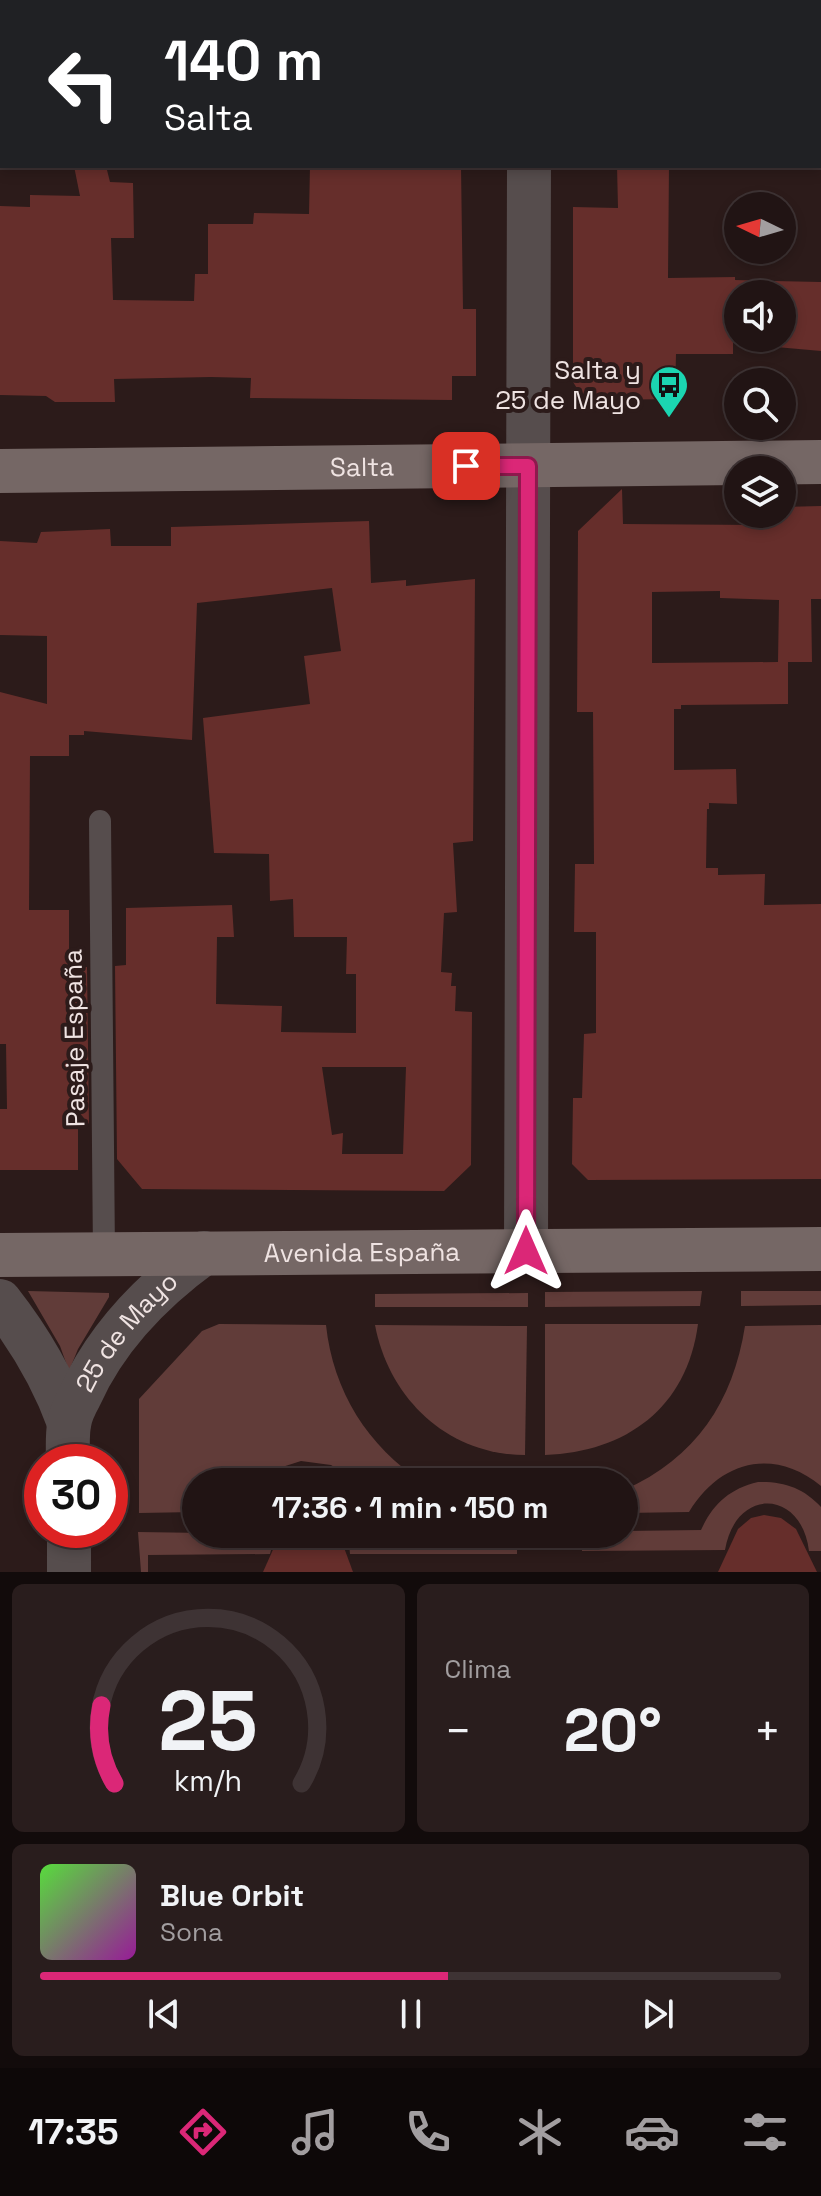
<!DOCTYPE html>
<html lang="es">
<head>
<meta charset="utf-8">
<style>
  :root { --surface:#211414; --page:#291d1d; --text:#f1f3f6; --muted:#a29ea0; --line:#3e3334; --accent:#db2777 }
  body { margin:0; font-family:"Space Grotesk",sans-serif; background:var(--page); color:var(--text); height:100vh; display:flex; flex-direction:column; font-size:30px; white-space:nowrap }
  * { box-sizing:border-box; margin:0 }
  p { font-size:26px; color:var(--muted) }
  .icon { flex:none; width:44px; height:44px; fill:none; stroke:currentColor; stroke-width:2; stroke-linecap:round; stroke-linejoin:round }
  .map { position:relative; height:1572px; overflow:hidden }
  .details { display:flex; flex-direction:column; gap:12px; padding:12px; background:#120b0b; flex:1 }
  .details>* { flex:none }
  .guide { position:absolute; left:0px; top:0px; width:822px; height:168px; box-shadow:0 4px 12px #0003,0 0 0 2px var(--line); background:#202124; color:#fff; overflow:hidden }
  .needle { width:52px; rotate:275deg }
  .fabs { position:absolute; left:724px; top:192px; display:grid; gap:16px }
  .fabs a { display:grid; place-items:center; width:72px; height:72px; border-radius:50%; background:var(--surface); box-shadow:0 4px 12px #0003,0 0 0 2px var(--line); font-size:40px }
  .speed { position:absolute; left:24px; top:1444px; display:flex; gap:16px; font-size:40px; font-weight:700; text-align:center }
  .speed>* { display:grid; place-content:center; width:104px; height:104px; border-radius:50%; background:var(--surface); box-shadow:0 4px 12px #0003,0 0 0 2px var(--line); line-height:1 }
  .speed .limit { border:12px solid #d22; background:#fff; color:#111 }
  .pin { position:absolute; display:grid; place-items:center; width:68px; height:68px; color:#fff; margin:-34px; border-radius:16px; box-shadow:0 4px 12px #0006 }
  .me { position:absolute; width:88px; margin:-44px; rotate:0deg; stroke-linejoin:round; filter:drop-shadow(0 0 6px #0008) }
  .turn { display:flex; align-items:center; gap:28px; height:168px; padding:0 32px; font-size:36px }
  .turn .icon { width:104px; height:104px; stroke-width:2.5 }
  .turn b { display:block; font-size:56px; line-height:68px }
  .big { font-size:60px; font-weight:700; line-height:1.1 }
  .details .widget { flex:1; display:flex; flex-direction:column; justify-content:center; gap:12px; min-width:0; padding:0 28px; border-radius:12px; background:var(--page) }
  .details .dial { align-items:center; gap:0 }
  .dial svg { height:208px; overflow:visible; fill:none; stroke:var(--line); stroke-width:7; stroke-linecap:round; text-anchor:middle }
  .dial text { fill:var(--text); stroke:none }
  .song { display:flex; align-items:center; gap:24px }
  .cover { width:96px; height:96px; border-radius:12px; background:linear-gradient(135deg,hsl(110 70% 55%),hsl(300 70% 35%)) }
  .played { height:8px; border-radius:4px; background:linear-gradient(90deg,var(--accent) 55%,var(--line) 55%) }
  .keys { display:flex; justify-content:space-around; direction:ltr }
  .heat { display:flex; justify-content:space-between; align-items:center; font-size:44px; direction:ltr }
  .details .tiles { flex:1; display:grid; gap:12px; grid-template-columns:1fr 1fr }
  .widget:last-child { grid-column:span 2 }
  .trip { position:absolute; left:182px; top:1468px; width:456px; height:80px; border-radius:40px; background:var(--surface); box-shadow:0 4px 12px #0003,0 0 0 2px var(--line); font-weight:700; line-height:80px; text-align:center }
  .menu { display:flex; height:128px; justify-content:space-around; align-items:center; background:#0d0808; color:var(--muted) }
  .menu .icon { width:56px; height:56px }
  .menu .active { color:var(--accent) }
  .menu b { font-size:36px; color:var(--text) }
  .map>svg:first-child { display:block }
  .green { fill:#613c39 }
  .building { fill:#662e2b; fill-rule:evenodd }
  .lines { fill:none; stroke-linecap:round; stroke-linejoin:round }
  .service { stroke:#564d4d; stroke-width:22 }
  .minor { stroke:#564d4d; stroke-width:44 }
  .tertiary { stroke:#564d4d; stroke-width:44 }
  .secondary { stroke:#756765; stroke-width:44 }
  .route-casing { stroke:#8e194d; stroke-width:20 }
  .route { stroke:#db2777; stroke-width:14 }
  .labels { text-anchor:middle; stroke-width:8; stroke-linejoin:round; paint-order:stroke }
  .poi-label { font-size:26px; fill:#efe3e2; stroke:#2c1b1a; text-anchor:end }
  .street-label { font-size:26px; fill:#efe3e2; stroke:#2c1b1a }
</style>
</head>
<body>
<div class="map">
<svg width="821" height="1572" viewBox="0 0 821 1572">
  <rect width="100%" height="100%" fill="#2c1b1a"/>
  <g class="green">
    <path d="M28 1291 109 1293V1297L78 1349 69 1371 60 1346Z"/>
    <path d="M702 1291 700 1306 545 1307V1292Z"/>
    <path d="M741 1291H821V1305L741 1306Z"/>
    <path d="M528 1293V1307H375V1294Z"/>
    <path d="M219 1324 326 1325C333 1391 368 1447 423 1482H358L331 1465 301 1461 273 1470 257 1482H196V1512L139 1513V1399L202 1331Z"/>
    <path d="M545 1324H698C687 1408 626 1452 545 1455Z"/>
    <path d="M375 1325 527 1326 525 1455C448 1455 389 1399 375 1325Z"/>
    <path d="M821 1325V1486C773 1447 720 1461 689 1512L624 1513V1490C696 1458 733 1402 745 1326Z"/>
    <path d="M758 1482C783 1481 804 1488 821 1507V1551H809C802 1490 736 1486 725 1550L582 1551V1534H624V1531L701 1530C713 1504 729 1489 758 1482Z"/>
    <path d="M138 1532 275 1534 270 1554 148 1555V1572H141Z"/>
    <path d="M348 1534H517V1554H350Z"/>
  </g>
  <g class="building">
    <path d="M74 166H106L110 182 133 183 134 238H111L113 300 194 301 195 274H208V224H253L254 213 309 214 310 166H461L463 309H476V376H452V400L250 398 251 378 211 377 114 379 115 402H55L46 396 0 395V206L30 207V195L80 196Z"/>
    <path d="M617 166H669L668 278 735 277V280L821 282V351L733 343V354H676L675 399 597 400 588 399 580 393 573 382V207L618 208ZM738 294H782V338H738Z"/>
    <path d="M622 489 623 524 757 525V514H782V507L821 506V599H811L812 662H788V704L681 705V709H674V770L736 769 737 804 709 803V809H707L706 868H718V875L765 874 764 905 821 904V1179L588 1180 572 1164 573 1098H582L584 1034 596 1033V932H574L575 864H594L593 712H577L578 531ZM720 591V598L779 600 778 662 652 663V592Z"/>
    <path d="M369 521 371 583 406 580V586L475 579 473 841 453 843 457 912 444 913 441 972 452 973 451 986H456L455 1011 472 1012 471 1165 444 1191 142 1189 117 1159 115 966 126 965V908L232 905 234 937H217L216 1004 282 1006 281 1032 356 1033V974H346L347 937H294L293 899 270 901 269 854 214 853 203 718 310 704 304 656 341 651 332 588 197 603 192 740 84 731V735H69V756H30L29 910H69V968L87 967 89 1124 78 1111V1170H0V1109H7L6 1044H0V692L47 704V636L0 635V541L37 543 41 532 110 529 111 546H171V527ZM322 1067H406L403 1154H342L343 1133 332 1135Z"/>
    <path d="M764 1515 781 1518 796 1529 817 1572H718L738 1529 751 1518Z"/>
    <path d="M280 1534H339L353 1572H263Z"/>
  </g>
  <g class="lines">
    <path class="service" d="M100 821 104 1254"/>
    <g class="minor">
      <path d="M529 2V0"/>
      <path d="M526 1251 529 166"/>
    </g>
    <g class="tertiary">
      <path d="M0 1301C29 1338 53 1378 69 1423"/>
      <path id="s1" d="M68 1462C68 1450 67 1437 69 1425 70 1415 75 1405 80 1396 106 1338 153 1290 204 1253"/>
      <path d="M69 1530V1572"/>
    </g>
    <g class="secondary">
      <path id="s2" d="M0 471 821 462"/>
      <path id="s3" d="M0 1255 821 1249"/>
    </g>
  </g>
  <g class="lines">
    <g class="route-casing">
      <path id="route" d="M466 466H528L526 1251"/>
    </g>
    <use href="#route" class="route"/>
  </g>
  <defs>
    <g id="bus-pin" transform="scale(2)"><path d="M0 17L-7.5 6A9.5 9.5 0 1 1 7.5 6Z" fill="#1bd5b1" stroke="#2c1b1a"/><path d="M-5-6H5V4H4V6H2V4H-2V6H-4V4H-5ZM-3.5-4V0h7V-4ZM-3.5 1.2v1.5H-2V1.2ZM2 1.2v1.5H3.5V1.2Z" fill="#111"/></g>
  </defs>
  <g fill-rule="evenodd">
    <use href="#bus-pin" x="669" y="385"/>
  </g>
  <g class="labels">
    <g class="poi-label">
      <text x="641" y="379">Salta y<tspan x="641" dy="30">25 de Mayo</tspan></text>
    </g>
    <g class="street-label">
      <text dy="9" stroke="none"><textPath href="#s2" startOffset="362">Salta</textPath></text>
      <text transform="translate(74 1038) rotate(-91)" y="9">Pasaje España</text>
      <text dy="9" stroke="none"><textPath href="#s3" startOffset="362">Avenida España</textPath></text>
      <text dy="9" stroke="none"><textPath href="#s1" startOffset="148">25 de Mayo</textPath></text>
    </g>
  </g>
</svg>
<div class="fabs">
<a><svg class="needle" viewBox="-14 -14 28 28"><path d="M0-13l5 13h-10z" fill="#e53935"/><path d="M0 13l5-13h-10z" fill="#a29ea0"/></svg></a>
<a><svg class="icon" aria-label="sound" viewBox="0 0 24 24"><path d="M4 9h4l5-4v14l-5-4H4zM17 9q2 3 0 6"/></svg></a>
<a><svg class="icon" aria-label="search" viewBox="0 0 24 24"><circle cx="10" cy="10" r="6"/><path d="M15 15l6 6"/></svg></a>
<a><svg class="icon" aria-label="layers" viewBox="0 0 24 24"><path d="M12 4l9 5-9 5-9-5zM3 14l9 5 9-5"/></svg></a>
</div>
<div class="speed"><div class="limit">30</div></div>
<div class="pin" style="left:466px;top:466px;background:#d93025"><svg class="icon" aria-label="arrive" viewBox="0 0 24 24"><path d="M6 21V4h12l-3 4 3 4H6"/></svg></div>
<svg class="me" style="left:526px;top:1251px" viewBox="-20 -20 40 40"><path d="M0-17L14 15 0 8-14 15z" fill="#db2777" stroke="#fff" stroke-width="4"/></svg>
<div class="trip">17:36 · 1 min · 150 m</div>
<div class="guide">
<div class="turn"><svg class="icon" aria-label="left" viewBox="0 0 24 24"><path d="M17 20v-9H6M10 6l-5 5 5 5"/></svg><div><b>140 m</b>Salta</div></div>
</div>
</div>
<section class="details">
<div class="tiles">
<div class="widget dial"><svg viewBox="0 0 100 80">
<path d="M14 69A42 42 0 1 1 86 69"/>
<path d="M14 69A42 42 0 0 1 9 39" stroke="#db2777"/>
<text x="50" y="56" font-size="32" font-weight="700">25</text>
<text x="50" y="72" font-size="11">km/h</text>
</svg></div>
<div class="widget"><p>Clima</p>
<div class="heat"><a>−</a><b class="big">20°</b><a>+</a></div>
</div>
<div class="widget">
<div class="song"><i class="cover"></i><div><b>Blue Orbit</b><p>Sona</p></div></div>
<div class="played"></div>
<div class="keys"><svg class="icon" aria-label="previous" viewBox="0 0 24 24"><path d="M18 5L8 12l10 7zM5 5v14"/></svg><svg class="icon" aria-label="pause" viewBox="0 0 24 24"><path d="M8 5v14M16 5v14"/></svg><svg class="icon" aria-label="next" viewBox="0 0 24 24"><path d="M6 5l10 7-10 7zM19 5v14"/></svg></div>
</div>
</div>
</section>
<nav class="menu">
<b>17:35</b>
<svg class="icon active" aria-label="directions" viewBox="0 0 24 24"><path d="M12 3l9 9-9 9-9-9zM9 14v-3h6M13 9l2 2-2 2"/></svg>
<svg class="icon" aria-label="music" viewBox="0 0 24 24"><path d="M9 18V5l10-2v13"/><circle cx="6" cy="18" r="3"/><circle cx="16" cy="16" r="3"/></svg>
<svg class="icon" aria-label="phone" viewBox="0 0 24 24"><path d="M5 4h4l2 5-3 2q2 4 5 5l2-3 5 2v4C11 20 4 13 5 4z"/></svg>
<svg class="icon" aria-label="climate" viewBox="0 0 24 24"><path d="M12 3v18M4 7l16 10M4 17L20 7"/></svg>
<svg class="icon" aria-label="car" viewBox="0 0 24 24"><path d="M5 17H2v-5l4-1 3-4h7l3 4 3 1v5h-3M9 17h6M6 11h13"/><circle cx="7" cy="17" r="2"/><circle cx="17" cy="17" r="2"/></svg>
<svg class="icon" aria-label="filters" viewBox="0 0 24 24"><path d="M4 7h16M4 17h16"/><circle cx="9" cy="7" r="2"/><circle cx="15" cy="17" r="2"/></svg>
</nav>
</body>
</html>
